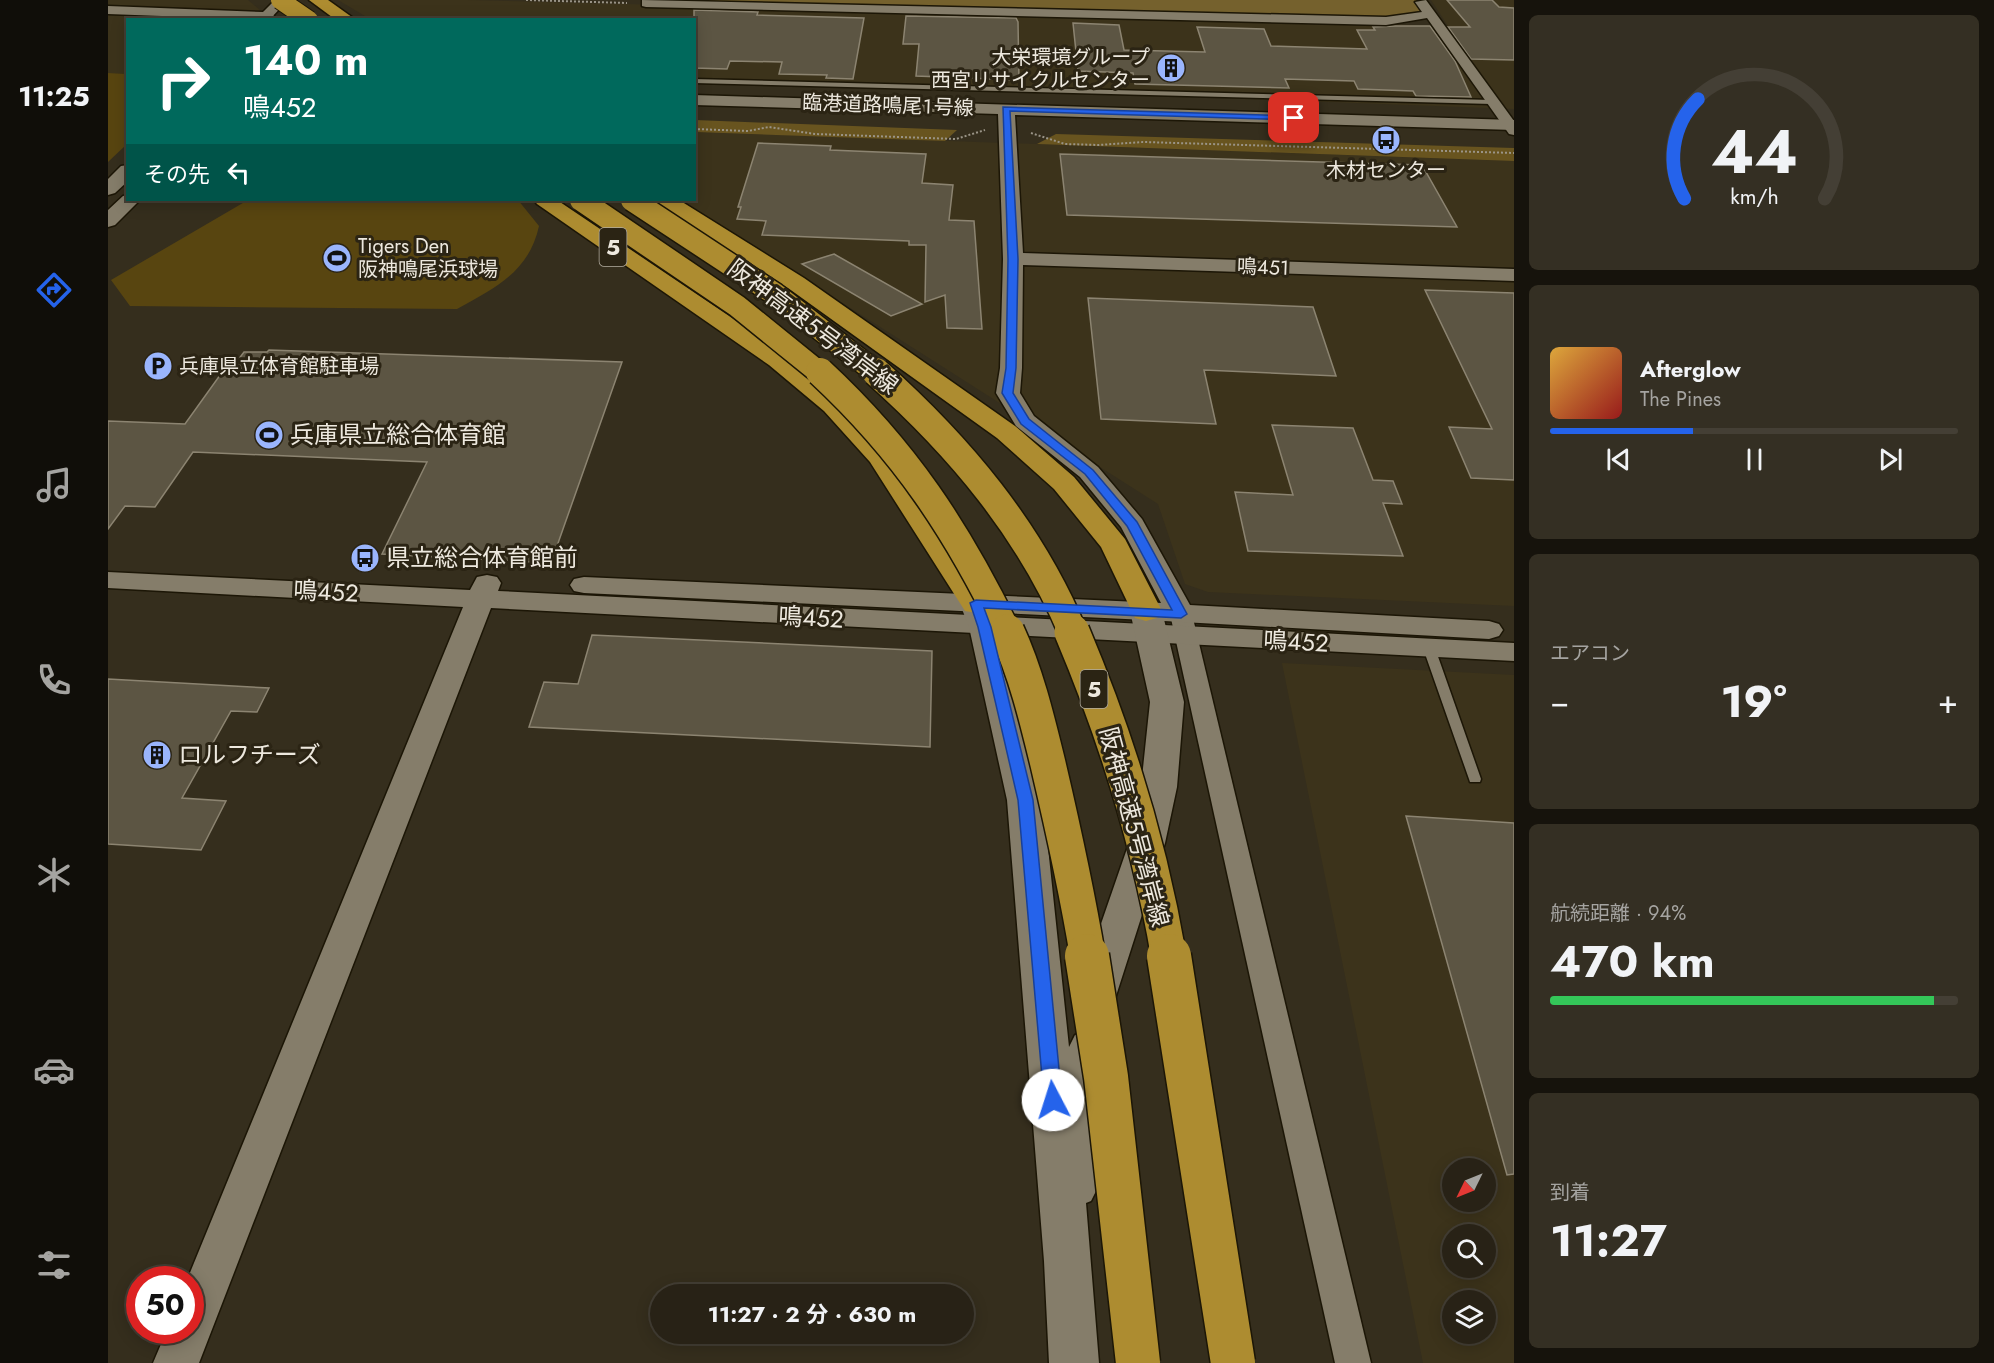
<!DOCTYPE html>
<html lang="ja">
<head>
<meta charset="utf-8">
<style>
  :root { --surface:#282216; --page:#342f23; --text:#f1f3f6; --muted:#a5a4a1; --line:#443f35; --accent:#2563eb }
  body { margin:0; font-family:Jost,"Noto Sans JP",sans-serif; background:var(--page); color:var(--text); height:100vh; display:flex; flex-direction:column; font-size:22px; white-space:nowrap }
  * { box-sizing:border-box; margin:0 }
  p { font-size:20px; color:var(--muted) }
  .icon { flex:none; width:33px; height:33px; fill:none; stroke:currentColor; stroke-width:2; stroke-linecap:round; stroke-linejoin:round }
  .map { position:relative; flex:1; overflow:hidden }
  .side { display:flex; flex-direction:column; gap:15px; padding:15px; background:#16130c; width:480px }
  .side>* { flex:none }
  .hud { position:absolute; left:18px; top:18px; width:570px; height:183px; border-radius:0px; box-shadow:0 3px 15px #0003,0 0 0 2px var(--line); background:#00695c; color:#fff; overflow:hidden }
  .needle { width:39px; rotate:227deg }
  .buttons { position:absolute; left:1334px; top:1158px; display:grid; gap:12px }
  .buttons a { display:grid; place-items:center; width:54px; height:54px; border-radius:50%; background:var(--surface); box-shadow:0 3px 15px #0003,0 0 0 2px var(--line); font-size:30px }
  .speed { position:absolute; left:18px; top:1266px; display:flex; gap:12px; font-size:30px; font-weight:700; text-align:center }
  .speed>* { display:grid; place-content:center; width:78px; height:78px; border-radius:50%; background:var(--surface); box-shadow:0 3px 15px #0003,0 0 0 2px var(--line); line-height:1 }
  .speed .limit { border:9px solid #d22; background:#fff; color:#111 }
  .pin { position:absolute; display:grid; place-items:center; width:51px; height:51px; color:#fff; margin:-26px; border-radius:12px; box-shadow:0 3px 9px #0006 }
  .me { position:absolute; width:66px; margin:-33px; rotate:355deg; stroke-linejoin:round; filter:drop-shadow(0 0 4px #0008) }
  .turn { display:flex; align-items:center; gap:21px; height:126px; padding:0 18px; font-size:27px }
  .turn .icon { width:78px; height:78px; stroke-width:2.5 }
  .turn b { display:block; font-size:42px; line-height:51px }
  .then { display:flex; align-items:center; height:57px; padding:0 18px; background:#0003; gap:12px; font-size:22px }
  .big { font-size:45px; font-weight:700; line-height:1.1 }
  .side .tile { flex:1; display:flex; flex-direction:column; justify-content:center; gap:9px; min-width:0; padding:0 21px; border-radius:9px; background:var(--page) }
  .side .dial { align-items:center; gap:0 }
  .dial svg { height:156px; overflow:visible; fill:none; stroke:var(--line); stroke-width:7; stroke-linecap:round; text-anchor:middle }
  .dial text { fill:var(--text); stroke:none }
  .song { display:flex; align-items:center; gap:18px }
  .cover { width:72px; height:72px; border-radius:9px; background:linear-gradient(135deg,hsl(40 70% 55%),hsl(0 70% 35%)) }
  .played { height:6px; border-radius:3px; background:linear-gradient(90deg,var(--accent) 35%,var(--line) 35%) }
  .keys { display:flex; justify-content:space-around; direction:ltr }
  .heat { display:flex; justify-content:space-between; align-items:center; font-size:33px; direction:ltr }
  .charge { height:9px; border-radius:4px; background:linear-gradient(90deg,#34c759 94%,var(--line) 0) }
  .trip { position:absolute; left:542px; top:1284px; width:324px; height:60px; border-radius:30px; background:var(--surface); box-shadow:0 3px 15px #0003,0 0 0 2px var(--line); font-weight:700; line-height:60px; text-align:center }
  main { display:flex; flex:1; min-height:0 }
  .tab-bar { display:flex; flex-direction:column; width:108px; justify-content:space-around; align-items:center; background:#100e09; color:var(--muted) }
  .tab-bar .icon { width:42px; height:42px }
  .tab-bar .selected { color:var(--accent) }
  .tab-bar b { font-size:27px; color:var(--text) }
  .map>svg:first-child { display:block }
  .built { fill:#3c331b; fill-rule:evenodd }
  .green { fill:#584510 }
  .forest { fill:#68541f }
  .water { fill:#75612d }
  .building { fill:#5c5543; stroke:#8c8471; stroke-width:1.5 }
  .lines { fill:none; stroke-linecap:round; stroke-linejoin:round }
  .service-casing { stroke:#1c1606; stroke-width:3 }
  .minor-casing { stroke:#1c1606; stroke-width:3 }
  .tertiary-casing { stroke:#1c1606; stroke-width:3 }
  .secondary-casing { stroke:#1c1606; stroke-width:3 }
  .motorway-casing { stroke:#1c1606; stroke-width:3 }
  .path { stroke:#9a9487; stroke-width:2; stroke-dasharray:2 2; stroke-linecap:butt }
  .service { fill:#857d6a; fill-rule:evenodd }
  .minor { fill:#857d6a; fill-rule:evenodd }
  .tertiary { fill:#857d6a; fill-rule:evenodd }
  .secondary { fill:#857d6a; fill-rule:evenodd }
  .motorway { fill:#ad8c30; fill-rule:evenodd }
  .motorway-bridge-far4-casing { stroke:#1c1606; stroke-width:20; stroke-linecap:butt }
  .motorway-bridge-far3-casing { stroke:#1c1606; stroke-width:25; stroke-linecap:butt }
  .motorway-bridge-far2-casing { stroke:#1c1606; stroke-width:31; stroke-linecap:butt }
  .motorway-bridge-far1-casing { stroke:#1c1606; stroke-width:38; stroke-linecap:butt }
  .motorway-bridge-casing { stroke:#1c1606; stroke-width:47; stroke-linecap:butt }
  .motorway-bridge-far4 { stroke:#ad8c30; stroke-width:18 }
  .motorway-bridge-far3 { stroke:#ad8c30; stroke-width:22 }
  .motorway-bridge-far2 { stroke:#ad8c30; stroke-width:28 }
  .motorway-bridge-far1 { stroke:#ad8c30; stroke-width:35 }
  .motorway-bridge { stroke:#ad8c30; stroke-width:44 }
  .route { fill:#2563eb; stroke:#184099; stroke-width:1.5 }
  .labels { text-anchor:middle; stroke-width:6; stroke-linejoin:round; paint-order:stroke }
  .far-poi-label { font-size:20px; fill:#ede8de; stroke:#2b2414; text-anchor:start }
  .far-street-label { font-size:20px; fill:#ede8de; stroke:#2b2414 }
  .shield { fill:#2b2414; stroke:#b3ada1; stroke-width:1.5 }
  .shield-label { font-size:22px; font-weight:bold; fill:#ede8de }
  .street-label { font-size:24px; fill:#ede8de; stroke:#2b2414 }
  .poi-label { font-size:24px; fill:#ede8de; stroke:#2b2414; text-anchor:start }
</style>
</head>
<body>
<main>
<nav class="tab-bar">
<b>11:25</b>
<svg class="icon selected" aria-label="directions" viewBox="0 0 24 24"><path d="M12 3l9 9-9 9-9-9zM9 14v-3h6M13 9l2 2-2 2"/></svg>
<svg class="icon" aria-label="music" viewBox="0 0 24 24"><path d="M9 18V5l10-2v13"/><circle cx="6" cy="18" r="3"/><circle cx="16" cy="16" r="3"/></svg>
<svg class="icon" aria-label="phone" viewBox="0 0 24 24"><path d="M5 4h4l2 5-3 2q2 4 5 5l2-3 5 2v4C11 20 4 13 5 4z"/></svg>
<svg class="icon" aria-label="climate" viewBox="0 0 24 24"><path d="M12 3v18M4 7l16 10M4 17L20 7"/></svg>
<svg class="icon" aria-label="car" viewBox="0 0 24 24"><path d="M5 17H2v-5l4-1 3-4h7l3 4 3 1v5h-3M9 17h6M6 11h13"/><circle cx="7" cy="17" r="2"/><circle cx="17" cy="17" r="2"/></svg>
<svg class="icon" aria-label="filters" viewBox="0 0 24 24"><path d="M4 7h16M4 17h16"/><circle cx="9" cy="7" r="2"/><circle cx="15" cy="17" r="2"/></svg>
</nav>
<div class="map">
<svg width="1406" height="1363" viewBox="0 0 1406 1363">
  <rect width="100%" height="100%" fill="#352e1d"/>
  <g class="built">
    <path d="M0 0H140L152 10 143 19 20 20 19 74 0 73Z"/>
    <path d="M230 0H360L1340 26 1323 0H1406V109L587 78 586 20 262 19Z"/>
    <path d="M587 132 1406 161V606L1100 592 1077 584 1050 504 573 200H586Z"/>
    <path d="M1174 663 1406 675V1363H1315ZM1344 1168H1377V1202H1344ZM1344 1234H1377V1268H1344ZM1344 1300H1377V1334H1344Z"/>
  </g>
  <g class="green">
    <path d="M0 73 19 74 20 143 0 162Z"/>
    <path d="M140 200H410L431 226C421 272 387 288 349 309L22 306 3 280Z"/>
  </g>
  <g class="forest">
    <path d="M587 120 849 130 837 141 587 132Z"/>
    <path d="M948 134 1406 148V161L929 144Z"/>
  </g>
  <path class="water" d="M595 0H1308L1315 11 1287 21 602 3Z"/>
  <g class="building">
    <path d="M1339 0H1384L1391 7 1406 8V60L1363 59 1340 27H1362Z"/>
    <path d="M586 10 650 12 649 15 756 18 745 79 718 78 719 75 671 74 674 62 622 61 619 69 586 68Z"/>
    <path d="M798 16 908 18 910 22 911 80 808 76 811 44H795Z"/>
    <path d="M965 23 1011 25 1016 50 1097 52 1089 27 1156 29 1163 46 1259 49 1249 30H1267L1265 27 1288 26H1322L1347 61 1363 97 1308 96 1305 91 1250 89 1246 81 1177 79 1181 88 1027 84 1025 73 970 71Z"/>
    <path d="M650 143 723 146 722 150 818 154 814 183 845 185 841 220 866 221 874 329 839 328 837 295 817 302 818 245H801V241L654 235 658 221 629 219 633 207H630Z"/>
    <path d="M952 154 1314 165 1349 227 959 215Z"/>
    <path d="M726 254 814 304 783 316 694 264Z"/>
    <path d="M1317 290 1406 293V480L1363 478 1341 427 1384 429Z"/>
    <path d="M980 298 1205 307 1228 376 1096 370 1108 424 993 419Z"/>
    <path d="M161 350 514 362 443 563 274 554 319 462 85 452 47 507 17 506 0 529V421L77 424 120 364H127L136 352H159Z"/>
    <path d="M1164 425 1245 428 1265 480 1285 481 1294 504 1275 503 1295 556 1140 551 1127 492 1185 495Z"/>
    <path d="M484 635 824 651 822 747 421 727 436 682 470 684Z"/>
    <path d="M0 679 161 688 149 712 123 711 74 798 118 801 93 850 0 844Z"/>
    <path d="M1298 816 1406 823V1174L1399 1175Z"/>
  </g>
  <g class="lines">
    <g class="service-casing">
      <g id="service">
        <path d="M586 79 1384 100 1387 102 1384 104 586 83Z"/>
        <path d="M1321 644 1327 648 1373 779 1372 782H1362L1361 779 1315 648Z"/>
      </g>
    </g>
    <g class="minor-casing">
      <g id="minor">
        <path d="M167 0H180L162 19 159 20 0 14V6L155 12Z"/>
        <path d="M534 0 1278 17 1314 12 1307 2 1318 0 1406 121V135L1401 134 1319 18 1278 25 538 7 534 6Z"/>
        <path d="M1073 607 1081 609 1084 614 1263 1363H1227L1062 614 1065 609Z"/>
      </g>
    </g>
    <g class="tertiary-casing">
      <g id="tertiary">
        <path d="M158 11 163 13 166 16 164 20H149L153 13Z"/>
        <path d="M586 95 1406 120V130L907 115 915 253 1406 269V281L915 265 914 368 912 393 926 416 990 467 1034 519 1082 605 1381 621 1391 624 1395 630 1391 636 1381 639 1038 620 476 593 466 591 462 585 466 579 476 577 1053 603 1013 527 972 477 908 426 888 393 892 368 895 259 890 114 586 105Z"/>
        <path d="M20 165V181L7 193 0 195V179L13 166Z"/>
        <path d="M20 195V200H32L7 225 0 227V210L15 196Z"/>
        <path d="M0 572 362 590 369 577 379 575 389 577 393 583 390 591 1406 643V661L383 608 91 1363H45L59 1330H82V1280H79L355 607 0 588Z"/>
      </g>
    </g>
    <g class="secondary-casing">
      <g id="secondary">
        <path d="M868 595 879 597 893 627 935 800 961 1047 967 1035 982 1030 997 1035 1003 1047 990 1187 983 1201 978 1203 991 1363H941L936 1261 899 800 861 627 852 604 857 597Z"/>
        <path d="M1038 601 1049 604 1054 611 1076 702 1069 787 1057 843 1007 999 1001 1010 987 1015 973 1010 967 999 1021 843 1033 787 1042 702 1022 611 1027 604Z"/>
      </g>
    </g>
    <g class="motorway-casing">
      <g id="motorway">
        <path d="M201 0H220L248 20H228Z"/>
        <path d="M426 200H449L679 355 734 399 783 451 884 604 879 611 868 613 857 611 762 462 716 411 661 365 429 204Z"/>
        <path d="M547 200H571L696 278 907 426 966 477 1017 539 1054 611 1049 618 1038 621 1027 618 993 547 946 489 889 438 680 288 550 204Z"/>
      </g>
    </g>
    <g class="path">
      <path d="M418 0 519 3"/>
      <path d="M586 129 640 131 661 127 707 134 848 139 877 130"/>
      <path d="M923 133 957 144 990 145 1035 142 1406 153"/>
    </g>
    <use href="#service" class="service"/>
    <use href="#minor" class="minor"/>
    <use href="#tertiary" class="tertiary"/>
    <use href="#secondary" class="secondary"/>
    <use href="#motorway" class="motorway"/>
    <g class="motorway-bridge-far4-casing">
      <path id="motorway-bridge-far4" d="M172 0 201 20"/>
    </g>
    <g class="motorway-bridge-far3-casing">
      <g id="motorway-bridge-far3">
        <path d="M473 200 629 306 713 374"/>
        <path d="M524 200 667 294 770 374"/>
      </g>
    </g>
    <g class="motorway-bridge-far2-casing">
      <g id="motorway-bridge-far2">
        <path d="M712 372C797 451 849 530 899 633"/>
        <path d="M768 372C851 446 922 530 965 633"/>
      </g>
    </g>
    <g class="motorway-bridge-far1-casing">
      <g id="motorway-bridge-far1">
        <path d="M899 632C918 673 929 719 940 764 955 828 969 892 980 958"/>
        <path d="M964 632C1008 736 1042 846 1061 958"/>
      </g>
    </g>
    <g class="motorway-bridge-casing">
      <g id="motorway-bridge">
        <path d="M979 956 998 1077 1030 1363"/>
        <path d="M1061 956 1125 1363"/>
      </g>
    </g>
    <use href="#motorway-bridge-far4" class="motorway-bridge-far4"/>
    <use href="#motorway-bridge-far3" class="motorway-bridge-far3"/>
    <use href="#motorway-bridge-far2" class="motorway-bridge-far2"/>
    <use href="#motorway-bridge-far1" class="motorway-bridge-far1"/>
    <use href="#motorway-bridge" class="motorway-bridge"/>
  </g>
  <path class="route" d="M895 107 1186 116 1190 118 1186 120 902 111 910 259 908 368 905 393 921 419 985 470 1029 522 1079 614 1073 618 876 608 883 627 925 800 954 1100 951 1105 945 1107 939 1105 936 1100 910 800 870 627 862 603 868 600 1064 610 1019 526 977 474 913 424 894 393 898 368 900 259Z"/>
  <defs>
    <g id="building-disc" transform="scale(1.5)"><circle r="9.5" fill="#9ab5fd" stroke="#2b2414"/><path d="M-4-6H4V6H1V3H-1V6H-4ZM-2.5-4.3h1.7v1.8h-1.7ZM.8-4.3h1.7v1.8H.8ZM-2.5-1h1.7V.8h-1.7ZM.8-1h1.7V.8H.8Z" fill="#111"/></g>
    <g id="bus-disc" transform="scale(1.5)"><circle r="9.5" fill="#9ab5fd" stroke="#2b2414"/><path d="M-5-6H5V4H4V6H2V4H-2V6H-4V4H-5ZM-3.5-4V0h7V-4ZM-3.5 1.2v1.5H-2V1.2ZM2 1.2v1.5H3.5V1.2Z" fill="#111"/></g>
    <g id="stadium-disc" transform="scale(1.5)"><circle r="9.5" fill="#9ab5fd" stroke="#2b2414"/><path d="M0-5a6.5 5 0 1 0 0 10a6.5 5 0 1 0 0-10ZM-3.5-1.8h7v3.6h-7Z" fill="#111"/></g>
    <g id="parking-disc" transform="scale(1.5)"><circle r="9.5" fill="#9ab5fd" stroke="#2b2414"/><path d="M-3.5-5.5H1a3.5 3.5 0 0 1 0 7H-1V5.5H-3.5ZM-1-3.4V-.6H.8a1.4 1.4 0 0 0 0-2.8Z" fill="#111"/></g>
  </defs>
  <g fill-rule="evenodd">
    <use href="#building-disc" x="1063" y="68"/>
    <use href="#bus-disc" x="1278" y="140"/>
    <use href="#stadium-disc" x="229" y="258"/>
    <use href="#parking-disc" x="50" y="366"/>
    <use href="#stadium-disc" x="161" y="435"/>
    <use href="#bus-disc" x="257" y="558"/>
    <use href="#building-disc" x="49" y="755"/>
  </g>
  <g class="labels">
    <g class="far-poi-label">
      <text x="1042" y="64" text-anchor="end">大栄環境グループ<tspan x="1042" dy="23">西宮リサイクルセンター</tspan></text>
      <text x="1278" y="177" text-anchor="middle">木材センター</text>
      <text x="250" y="253">Tigers Den<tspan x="250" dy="23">阪神鳴尾浜球場</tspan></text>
      <text x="71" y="373">兵庫県立体育館駐車場</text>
    </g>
    <g class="far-street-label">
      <text transform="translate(780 105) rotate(2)" y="7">臨港道路鳴尾１号線</text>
      <text transform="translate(1155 267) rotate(2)" y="7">鳴451</text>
    </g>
    <g class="shield">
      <rect x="491.5" y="228" width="27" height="38" rx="4.5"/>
      <rect x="972.5" y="670" width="27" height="38" rx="4.5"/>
    </g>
    <g class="shield-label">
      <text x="505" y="255">5</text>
      <text x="986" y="697">5</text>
    </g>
    <g class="street-label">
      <text transform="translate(705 327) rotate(37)" y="8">阪神高速5号湾岸線</text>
      <text transform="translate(218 592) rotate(3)" y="8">鳴452</text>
      <text transform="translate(703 618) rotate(3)" y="8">鳴452</text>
      <text transform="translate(1188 642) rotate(3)" y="8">鳴452</text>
      <text transform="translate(1026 827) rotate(75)" y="8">阪神高速5号湾岸線</text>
    </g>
    <g class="poi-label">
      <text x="182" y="443">兵庫県立総合体育館</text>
      <text x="278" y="566">県立総合体育館前</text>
      <text x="70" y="763">ロルフチーズ</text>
    </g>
  </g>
</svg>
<div class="buttons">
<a><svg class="needle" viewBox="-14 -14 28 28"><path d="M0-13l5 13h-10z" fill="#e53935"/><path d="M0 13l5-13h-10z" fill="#a5a4a1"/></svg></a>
<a><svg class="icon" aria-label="search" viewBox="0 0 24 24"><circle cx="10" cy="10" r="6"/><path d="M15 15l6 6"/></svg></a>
<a><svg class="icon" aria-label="layers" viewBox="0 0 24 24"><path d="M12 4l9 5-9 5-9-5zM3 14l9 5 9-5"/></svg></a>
</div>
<div class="speed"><div class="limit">50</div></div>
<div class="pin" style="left:1186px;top:118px;background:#d93025"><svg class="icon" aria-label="arrive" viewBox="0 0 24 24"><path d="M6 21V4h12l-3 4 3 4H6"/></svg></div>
<svg class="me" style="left:945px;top:1100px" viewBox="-20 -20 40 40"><circle r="19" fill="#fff"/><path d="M0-13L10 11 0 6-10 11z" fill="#2563eb"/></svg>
<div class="trip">11:27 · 2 分 · 630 m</div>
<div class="hud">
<div class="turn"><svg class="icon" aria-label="right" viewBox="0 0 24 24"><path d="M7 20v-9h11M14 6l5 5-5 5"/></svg><div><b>140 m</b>鳴452</div></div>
<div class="then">その先<svg class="icon" aria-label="left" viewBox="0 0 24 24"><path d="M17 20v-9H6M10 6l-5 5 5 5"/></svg></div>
</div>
</div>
<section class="side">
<div class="tile dial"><svg viewBox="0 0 100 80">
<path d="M14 69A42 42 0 1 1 86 69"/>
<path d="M14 69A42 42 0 0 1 21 18" stroke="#2563eb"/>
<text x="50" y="56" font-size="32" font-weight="700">44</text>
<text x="50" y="72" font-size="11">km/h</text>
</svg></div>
<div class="tile">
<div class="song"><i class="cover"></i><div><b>Afterglow</b><p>The Pines</p></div></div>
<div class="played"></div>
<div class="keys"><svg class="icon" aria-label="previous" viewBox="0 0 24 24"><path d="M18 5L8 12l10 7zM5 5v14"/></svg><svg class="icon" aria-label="pause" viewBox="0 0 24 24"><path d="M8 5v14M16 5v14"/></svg><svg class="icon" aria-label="next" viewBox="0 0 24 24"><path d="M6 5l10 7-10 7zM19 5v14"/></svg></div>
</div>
<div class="tile"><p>エアコン</p>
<div class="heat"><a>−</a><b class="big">19°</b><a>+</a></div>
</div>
<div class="tile"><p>航続距離 · 94%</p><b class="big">470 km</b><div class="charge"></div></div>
<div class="tile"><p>到着</p><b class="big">11:27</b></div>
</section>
</main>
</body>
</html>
